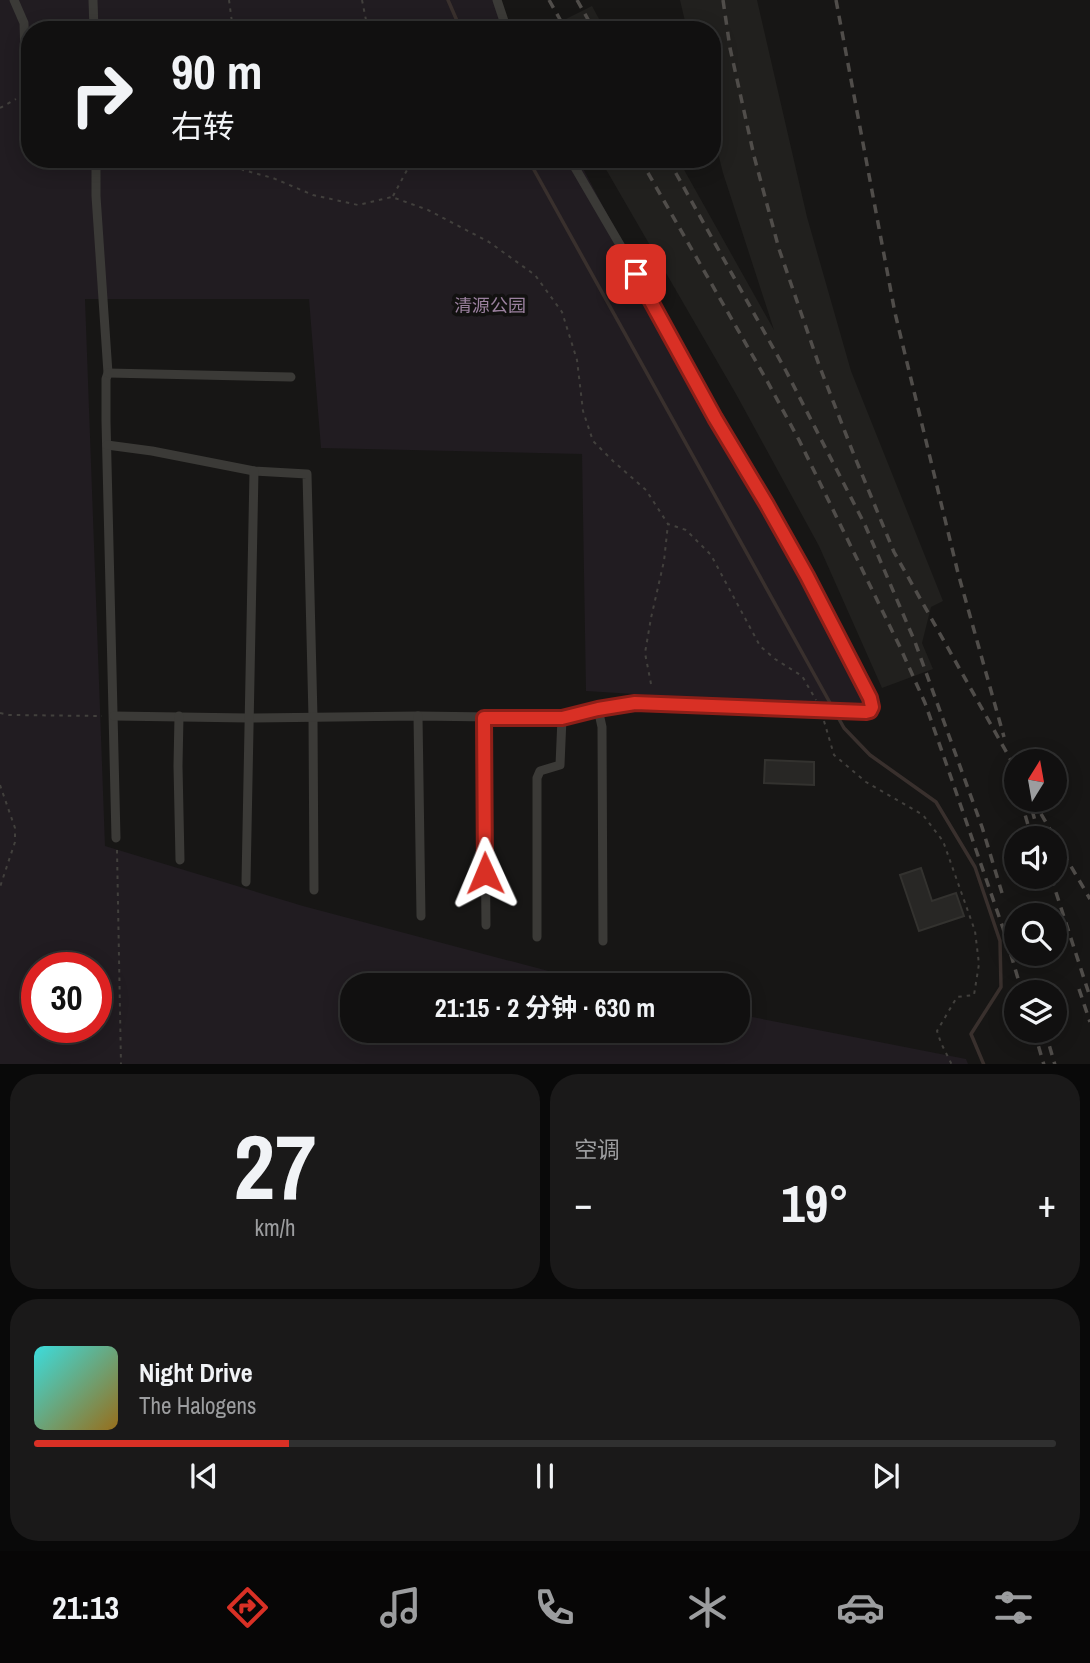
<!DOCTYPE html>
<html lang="zh">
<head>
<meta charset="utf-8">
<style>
  :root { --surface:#111010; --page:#1a1919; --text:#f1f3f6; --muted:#9c9d9f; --line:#303030; --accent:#d93025 }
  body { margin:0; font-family:"Archivo Narrow","Noto Sans SC",sans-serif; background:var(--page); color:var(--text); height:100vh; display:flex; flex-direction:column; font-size:26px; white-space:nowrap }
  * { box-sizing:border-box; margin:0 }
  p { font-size:23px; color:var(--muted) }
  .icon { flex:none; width:38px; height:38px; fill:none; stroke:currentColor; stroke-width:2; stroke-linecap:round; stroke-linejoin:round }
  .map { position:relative; height:1064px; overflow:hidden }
  .sheet { display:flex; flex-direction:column; gap:10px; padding:10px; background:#090909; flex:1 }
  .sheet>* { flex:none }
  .hud { position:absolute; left:21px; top:21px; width:700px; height:147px; border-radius:28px; box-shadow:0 4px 18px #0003,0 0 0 2px var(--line); background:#111010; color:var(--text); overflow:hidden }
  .needle { width:46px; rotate:11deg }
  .buttons { position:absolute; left:1004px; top:749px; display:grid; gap:14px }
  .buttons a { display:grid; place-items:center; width:63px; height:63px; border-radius:50%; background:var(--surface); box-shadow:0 4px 18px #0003,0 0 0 2px var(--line); font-size:35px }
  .speed { position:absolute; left:21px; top:952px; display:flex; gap:14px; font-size:35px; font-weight:700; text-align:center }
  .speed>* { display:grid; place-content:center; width:91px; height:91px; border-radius:50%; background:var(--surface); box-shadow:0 4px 18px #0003,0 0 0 2px var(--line); line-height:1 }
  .speed .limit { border:10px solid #d22; background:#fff; color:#111 }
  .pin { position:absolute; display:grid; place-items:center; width:60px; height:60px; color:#fff; margin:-30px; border-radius:14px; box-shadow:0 4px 10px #0006 }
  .me { position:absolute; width:77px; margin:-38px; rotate:359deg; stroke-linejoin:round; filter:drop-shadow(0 0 5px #0008) }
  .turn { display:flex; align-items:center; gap:24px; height:147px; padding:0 35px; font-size:32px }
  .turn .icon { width:91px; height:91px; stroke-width:2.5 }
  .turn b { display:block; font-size:49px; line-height:60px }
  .big { font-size:52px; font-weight:700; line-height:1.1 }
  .sheet .tile { flex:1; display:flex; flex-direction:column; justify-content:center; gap:10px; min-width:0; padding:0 24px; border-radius:28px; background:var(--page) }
  .sheet .dial { align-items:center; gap:0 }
  .dial b { font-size:91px; line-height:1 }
  .song { display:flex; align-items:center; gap:21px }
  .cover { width:84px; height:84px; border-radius:10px; background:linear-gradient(135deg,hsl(180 70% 55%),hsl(40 70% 35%)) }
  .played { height:7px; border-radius:4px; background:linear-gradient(90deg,var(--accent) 25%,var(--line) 25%) }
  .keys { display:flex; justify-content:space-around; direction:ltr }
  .heat { display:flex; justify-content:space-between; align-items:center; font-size:38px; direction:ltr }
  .sheet .tiles { flex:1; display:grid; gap:10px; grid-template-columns:1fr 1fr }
  .tile:last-child { grid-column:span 2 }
  .trip { position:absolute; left:340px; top:973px; width:410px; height:70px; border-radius:28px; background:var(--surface); box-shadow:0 4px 18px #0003,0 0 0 2px var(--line); font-weight:700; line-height:70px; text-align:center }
  .tabs { display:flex; height:112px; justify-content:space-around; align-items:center; background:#070606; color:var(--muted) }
  .tabs .icon { width:49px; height:49px }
  .tabs .current { color:var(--accent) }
  .tabs b { font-size:32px; color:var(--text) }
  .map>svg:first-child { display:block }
  .built { fill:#21201e }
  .green { fill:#211c21; fill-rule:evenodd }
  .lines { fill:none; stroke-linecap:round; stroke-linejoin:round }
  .stream { stroke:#39302d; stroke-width:3.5 }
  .building { fill:#282725; stroke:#33322f; stroke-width:2 }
  .path { stroke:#42403d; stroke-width:2; stroke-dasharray:3.5 5; stroke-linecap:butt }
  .minor { stroke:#3b3a37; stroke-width:9 }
  .rail { stroke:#504d4a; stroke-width:3.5; stroke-dasharray:9 7; stroke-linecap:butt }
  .route-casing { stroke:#8d1f18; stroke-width:18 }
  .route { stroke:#d93025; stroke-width:12 }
  .labels { text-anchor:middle; stroke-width:7; stroke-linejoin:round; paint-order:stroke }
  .park-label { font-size:18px; fill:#9b819f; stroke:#121110 }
</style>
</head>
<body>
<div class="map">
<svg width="1090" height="1065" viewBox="0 0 1090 1065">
  <rect width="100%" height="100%" fill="#171615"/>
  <g class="built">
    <path d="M680 0H757L807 217 851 371 943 601 931 607 922 643 933 669 882 688 819 546 736 394 600 159H678L774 330 723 173 712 129V30H687Z"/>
    <path d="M592 6 605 30H544Z"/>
  </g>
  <path class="green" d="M0 0H493L509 30H30V159H578L869 709 586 691 582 454 321 448 309 299H85L105 846 303 906 601 985H352V1031H737V1014L966 1059 968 1064 0 1065ZM37 968H96V1027H37Z"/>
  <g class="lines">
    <g class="stream">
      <path d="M448 0 461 30"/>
      <path d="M528 159 844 728 870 755 936 802 975 867 1000 941 1001 987 971 1034 984 1065"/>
    </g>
  </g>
  <g class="building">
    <path d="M765 760 814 762V785L764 783Z"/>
    <path d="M921 868 932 901 956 893 964 916 919 931 900 875Z"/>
  </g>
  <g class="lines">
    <g class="path">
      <path d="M229 0 233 30"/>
      <path d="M362 0 368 30"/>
      <path d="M0 108 16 99"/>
      <path d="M227 159 243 170 273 178 313 195 358 205 392 197 428 210 489 242 535 275 562 312 577 360 583 411 593 441 613 461 646 490 668 524 686 530 711 555 760 646 775 659 802 676 816 700"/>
      <path d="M393 196 413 159"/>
      <path d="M651 684 645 653 651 618 664 561 668 524"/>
      <path d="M0 713 9 715 102 716"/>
      <path d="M824 721 834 755 866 782 923 815 943 841 975 931 979 964 974 995 957 997 937 1031 941 1043 952 1065"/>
      <path d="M0 785 15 828V842L0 887"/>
      <path d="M117 850 121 1065"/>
    </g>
    <g class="minor">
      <path d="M14 0 24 23 26 93 30 96"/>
      <path d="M93 0 94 30"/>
      <path d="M497 0 507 30"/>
      <path d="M96 159V196L108 373 106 379V421L116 838"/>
      <path d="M108 373 291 377"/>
      <path d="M107 445 152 451 254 471 307 474 313 717 314 890"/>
      <path d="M598 709 602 727 603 941"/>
      <path d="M114 716 248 718 418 716 562 718 598 709 635 703 870 711 872 707 870 699 807 576 766 503 715 418 623 250 570 159"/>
      <path d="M179 716 178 766 180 860"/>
      <path d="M418 716 421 916"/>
      <path d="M484 717 486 925"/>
      <path d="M246 882 254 471"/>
      <path d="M537 937V778L540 771 560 765 562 718"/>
    </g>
    <g class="rail">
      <path d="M549 0 566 30"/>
      <path d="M577 0 594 30"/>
      <path d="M723 0 730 48 754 156 779 249 819 365 854 455 894 552 1017 771"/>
      <path d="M836 0 895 313 958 573 1004 737"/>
      <path d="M640 159 766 379 799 440 900 647 925 703 946 763 1003 928 1022 992"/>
      <path d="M668 159 786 371 865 525 915 642 982 827 1002 893"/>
      <path d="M1021 800 1028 825"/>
      <path d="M1033 800 1055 838"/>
      <path d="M1032 810 1040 838"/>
      <path d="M1055 839 1090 899"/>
      <path d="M1051 877 1090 997"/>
      <path d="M1079 989 1090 1022"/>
      <path d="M1034 1031 1044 1065"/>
      <path d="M1045 1031 1055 1065"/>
    </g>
  </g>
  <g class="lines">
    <g class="route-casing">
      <path id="route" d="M485 873 484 718H562L598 709 635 703 866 712 870 711 872 707 870 698 807 576 766 503 715 418 636 274"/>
    </g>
    <use href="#route" class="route"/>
  </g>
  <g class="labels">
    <g class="park-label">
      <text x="490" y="312">清源公园</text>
    </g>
  </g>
</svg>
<div class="buttons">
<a><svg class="needle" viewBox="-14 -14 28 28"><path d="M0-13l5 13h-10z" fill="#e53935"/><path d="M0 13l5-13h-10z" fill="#9c9d9f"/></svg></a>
<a><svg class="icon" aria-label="sound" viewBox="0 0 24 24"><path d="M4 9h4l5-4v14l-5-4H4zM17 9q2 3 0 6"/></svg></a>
<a><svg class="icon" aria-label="search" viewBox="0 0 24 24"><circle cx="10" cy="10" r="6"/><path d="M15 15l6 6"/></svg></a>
<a><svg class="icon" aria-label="layers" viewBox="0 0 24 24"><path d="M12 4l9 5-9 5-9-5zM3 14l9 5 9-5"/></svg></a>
</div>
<div class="speed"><div class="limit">30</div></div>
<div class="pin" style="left:636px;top:274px;background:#d93025"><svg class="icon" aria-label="arrive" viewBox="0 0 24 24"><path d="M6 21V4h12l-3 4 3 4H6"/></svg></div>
<svg class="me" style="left:485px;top:873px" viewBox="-20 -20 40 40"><path d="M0-17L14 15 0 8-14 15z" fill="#d93025" stroke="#fff" stroke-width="4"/></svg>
<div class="trip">21:15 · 2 分钟 · 630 m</div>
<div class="hud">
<div class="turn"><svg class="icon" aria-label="right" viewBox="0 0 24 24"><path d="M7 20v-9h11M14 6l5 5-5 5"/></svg><div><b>90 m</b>右转</div></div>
</div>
</div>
<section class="sheet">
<div class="tiles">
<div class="tile dial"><b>27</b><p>km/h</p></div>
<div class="tile"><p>空调</p>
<div class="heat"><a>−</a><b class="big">19°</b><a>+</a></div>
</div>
<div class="tile">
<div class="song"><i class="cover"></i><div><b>Night Drive</b><p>The Halogens</p></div></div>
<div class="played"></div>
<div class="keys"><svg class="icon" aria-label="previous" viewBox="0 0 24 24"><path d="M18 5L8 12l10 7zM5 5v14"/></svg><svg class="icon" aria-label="pause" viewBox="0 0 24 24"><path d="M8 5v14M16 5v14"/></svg><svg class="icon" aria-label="next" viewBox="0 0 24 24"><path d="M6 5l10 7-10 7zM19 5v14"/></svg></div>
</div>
</div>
</section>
<nav class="tabs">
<b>21:13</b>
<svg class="icon current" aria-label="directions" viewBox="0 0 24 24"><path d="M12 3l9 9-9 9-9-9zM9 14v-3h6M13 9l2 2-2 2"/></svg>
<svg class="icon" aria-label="music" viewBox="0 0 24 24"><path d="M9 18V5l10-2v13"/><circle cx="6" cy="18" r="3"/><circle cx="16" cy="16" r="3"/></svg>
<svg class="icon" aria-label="phone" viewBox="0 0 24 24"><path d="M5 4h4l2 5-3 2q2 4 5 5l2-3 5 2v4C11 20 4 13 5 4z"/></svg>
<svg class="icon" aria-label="climate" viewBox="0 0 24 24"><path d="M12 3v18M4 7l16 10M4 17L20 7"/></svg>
<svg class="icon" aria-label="car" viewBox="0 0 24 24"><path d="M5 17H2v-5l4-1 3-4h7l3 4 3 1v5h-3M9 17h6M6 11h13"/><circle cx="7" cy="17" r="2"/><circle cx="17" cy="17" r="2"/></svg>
<svg class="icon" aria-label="filters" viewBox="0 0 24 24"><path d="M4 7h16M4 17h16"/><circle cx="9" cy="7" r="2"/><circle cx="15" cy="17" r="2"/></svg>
</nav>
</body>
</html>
